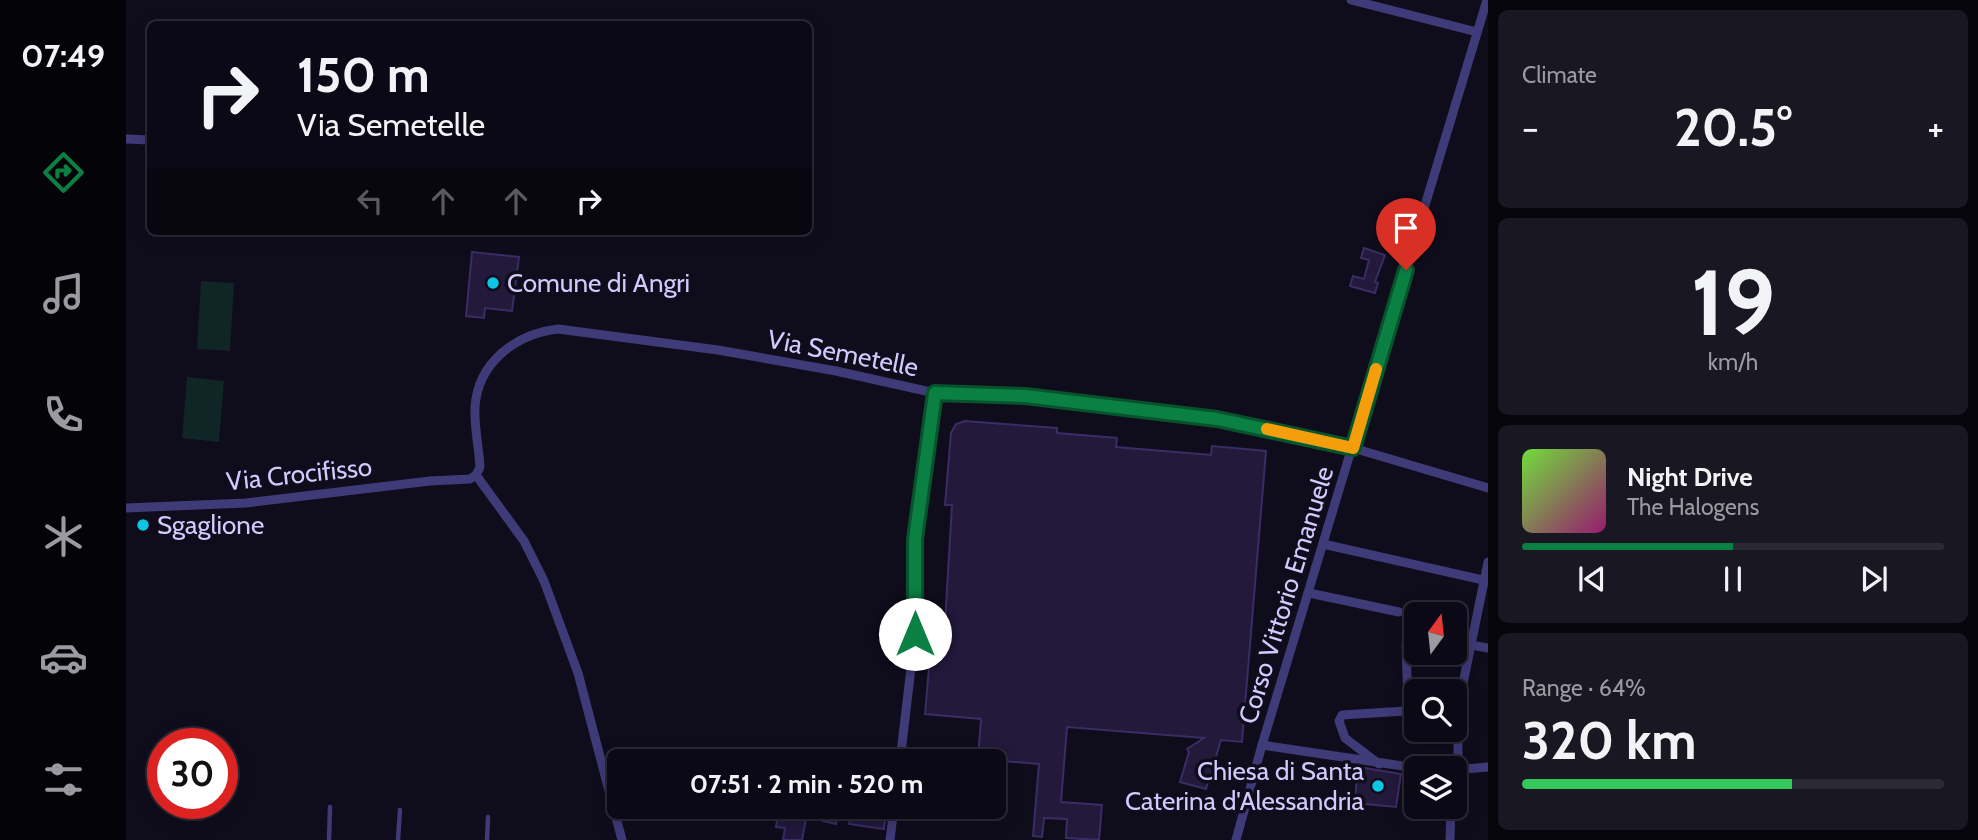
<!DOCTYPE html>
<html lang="en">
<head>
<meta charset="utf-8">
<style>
  :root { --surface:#0b0915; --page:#191722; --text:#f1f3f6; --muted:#9a9aa0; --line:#2b2a34; --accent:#0b8043 }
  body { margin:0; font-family:Cabin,sans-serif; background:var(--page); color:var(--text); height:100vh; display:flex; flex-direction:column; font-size:26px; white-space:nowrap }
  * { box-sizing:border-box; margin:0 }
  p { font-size:23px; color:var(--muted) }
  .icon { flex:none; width:38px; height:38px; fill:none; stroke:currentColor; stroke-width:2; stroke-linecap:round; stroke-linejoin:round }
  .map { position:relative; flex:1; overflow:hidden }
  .panel { display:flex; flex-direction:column; gap:10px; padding:10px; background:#06050c; width:490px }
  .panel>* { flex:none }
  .banner { position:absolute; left:21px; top:21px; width:665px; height:214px; border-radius:10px; box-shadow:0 4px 18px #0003,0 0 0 2px var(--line); background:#0b0915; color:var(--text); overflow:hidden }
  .needle { width:46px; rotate:15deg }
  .controls { position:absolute; left:1278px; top:602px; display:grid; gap:14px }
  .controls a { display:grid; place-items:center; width:63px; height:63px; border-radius:10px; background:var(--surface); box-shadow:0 4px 18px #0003,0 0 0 2px var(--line); font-size:35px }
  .speed { position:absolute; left:21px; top:728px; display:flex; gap:14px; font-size:35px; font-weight:700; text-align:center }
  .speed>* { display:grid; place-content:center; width:91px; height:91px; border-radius:50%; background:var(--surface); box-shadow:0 4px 18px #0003,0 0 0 2px var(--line); line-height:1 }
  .speed .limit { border:10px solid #d22; background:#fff; color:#111 }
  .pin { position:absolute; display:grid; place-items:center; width:60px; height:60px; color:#fff; margin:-72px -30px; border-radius:50% 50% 50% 0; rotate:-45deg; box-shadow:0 0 7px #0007 }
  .pin .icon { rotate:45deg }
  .me { position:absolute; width:77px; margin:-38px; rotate:0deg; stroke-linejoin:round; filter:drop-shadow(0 0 5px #0008) }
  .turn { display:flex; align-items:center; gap:24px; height:147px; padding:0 35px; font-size:32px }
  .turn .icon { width:91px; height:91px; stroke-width:2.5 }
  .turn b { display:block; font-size:49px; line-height:60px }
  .lanes { display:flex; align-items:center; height:66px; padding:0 35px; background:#0003; justify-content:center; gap:35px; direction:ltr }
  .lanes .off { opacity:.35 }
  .big { font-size:52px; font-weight:700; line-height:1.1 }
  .panel .tile { flex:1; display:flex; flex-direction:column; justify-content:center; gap:10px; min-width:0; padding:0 24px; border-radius:10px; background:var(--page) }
  .panel .dial { align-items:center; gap:0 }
  .dial b { font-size:91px; line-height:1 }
  .song { display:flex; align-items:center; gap:21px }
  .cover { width:84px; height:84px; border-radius:10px; background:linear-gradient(135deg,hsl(100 70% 55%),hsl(320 70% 35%)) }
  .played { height:7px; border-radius:4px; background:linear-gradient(90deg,var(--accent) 50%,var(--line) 50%) }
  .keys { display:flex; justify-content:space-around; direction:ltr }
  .heat { display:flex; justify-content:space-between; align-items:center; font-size:38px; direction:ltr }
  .charge { height:10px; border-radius:5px; background:linear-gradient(90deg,#34c759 64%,var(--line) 0) }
  .trip { position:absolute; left:481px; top:749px; width:399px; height:70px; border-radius:10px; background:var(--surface); box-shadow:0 4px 18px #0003,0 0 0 2px var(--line); font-weight:700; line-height:70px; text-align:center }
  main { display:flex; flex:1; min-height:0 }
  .tabs { display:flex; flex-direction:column; width:126px; justify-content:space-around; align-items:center; background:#040408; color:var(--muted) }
  .tabs .icon { width:49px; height:49px }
  .tabs .on { color:var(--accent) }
  .tabs b { font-size:32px; color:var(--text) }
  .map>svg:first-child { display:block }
  .green { fill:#102525 }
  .building { fill:#22193b; stroke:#3a2d66; stroke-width:2 }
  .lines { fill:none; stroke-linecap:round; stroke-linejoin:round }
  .lane { stroke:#3f3a78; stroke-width:4.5 }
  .street { stroke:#3f3a78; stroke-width:9 }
  .route-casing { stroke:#07532c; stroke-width:18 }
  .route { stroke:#0b8043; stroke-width:12 }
  .slow { stroke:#f59e0b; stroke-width:12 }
  .poi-dot { fill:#0dc6e5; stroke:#0f0c1c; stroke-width:2.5 }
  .labels { text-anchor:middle; stroke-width:7; stroke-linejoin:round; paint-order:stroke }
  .poi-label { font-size:26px; fill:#d2cafc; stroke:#0f0c1c; text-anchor:start }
  .street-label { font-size:26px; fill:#d2cafc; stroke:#0f0c1c }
</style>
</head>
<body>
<main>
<nav class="tabs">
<b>07:49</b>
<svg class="icon on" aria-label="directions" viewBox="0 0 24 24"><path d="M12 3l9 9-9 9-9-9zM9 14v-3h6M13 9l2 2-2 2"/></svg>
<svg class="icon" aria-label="music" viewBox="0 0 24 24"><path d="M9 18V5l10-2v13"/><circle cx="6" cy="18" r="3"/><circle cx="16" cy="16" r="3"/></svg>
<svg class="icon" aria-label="phone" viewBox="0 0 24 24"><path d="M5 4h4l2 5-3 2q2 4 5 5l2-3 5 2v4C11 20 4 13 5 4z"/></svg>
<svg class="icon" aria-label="climate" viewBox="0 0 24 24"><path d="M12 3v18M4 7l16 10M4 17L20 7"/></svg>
<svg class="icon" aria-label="car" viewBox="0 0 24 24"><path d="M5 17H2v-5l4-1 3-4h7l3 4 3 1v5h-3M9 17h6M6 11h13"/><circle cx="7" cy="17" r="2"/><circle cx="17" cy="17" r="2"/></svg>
<svg class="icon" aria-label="filters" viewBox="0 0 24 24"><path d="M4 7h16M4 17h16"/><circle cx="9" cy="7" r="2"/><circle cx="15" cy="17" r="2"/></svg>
</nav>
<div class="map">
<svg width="1362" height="840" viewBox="0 0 1362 840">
  <rect width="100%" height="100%" fill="#0f0c1c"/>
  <g class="green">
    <path d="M75 281 108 283 104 351 71 349Z"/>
    <path d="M61 377 98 381 93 442 56 438Z"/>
  </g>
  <g class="building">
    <path d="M1238 248 1259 255 1249 282 1252 283 1249 293 1224 286 1227 276 1238 279 1243 260 1235 258Z"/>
    <path d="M346 252 393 257 386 311 359 308 358 318 340 316Z"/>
    <path d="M839 421 931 428V433L991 438 990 447 1085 455 1086 446 1140 451 1116 742 1095 740 1080 789 1054 782 1063 752 1061 749 1078 738 941 727 935 802 976 805 973 840 940 838 941 819 918 818 916 837 907 836 913 764 852 759 855 719 799 714 807 622 819 623 826 505H819L825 433 830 424Z"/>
    <path d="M1239 768 1275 774 1270 807 1229 803 1231 774 1237 775Z"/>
    <path d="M653 808 681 813 676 840H657L659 828 650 827Z"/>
    <path d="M700 811 712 816 710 824 697 821Z"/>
    <path d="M726 812 759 820 758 829 723 824Z"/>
  </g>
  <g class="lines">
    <g class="lane">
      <path d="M203 840 204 807"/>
      <path d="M272 840 274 810"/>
      <path d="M361 840 362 817"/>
    </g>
    <g class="street">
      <path d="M1225 0 1351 32"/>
      <path d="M0 139 24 140"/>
      <path d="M350 475 354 467C353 448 348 427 349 407 352 362 390 334 432 329L592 350 710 371 809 393 899 396 1091 419 1227 448 1362 488"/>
      <path d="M350 475 398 541 418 581 452 673 496 840"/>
      <path d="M0 508 120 503 304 481 344 479 350 475"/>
      <path d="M1197 544 1362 581"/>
      <path d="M1183 593 1273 612"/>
      <path d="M1328 642 1362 648"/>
      <path d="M1333 703 1362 562"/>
      <path d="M1136 745 1290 768"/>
      <path d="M774 761 789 634V539L809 393"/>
      <path d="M1253 764 1219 738 1213 721 1216 715 1280 711 1282 706 1280 645 1281 638 1290 635"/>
      <path d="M1328 770 1362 767"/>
      <path d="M1332 770V718"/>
      <path d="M764 840 768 807"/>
      <path d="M1110 840 1136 745 1361 0"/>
      <path d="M1324 840 1325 807"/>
    </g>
  </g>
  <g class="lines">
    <g class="route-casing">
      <path id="route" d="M789 634V539L809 393 899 396 1091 419 1227 448 1280 270"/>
    </g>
    <use href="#route" class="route"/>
    <path class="slow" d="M1141 429 1227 448 1250 369"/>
  </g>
  <g class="poi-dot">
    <circle cx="367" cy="283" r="7"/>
    <circle cx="17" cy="525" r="7"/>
    <circle cx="1252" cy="786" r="7"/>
  </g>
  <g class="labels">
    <g class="poi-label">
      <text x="381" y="292">Comune di Angri</text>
      <text x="31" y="534">Sgaglione</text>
      <text x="1238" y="780" text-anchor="end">Chiesa di Santa<tspan x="1238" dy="30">Caterina d'Alessandria</tspan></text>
    </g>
    <g class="street-label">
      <text transform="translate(717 353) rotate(11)" y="9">Via Semetelle</text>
      <text transform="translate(173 474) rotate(-6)" y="9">Via Crocifisso</text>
      <text transform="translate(1160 595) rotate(-73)" y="9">Corso Vittorio Emanuele</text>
    </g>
  </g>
</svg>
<div class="controls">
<a><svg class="needle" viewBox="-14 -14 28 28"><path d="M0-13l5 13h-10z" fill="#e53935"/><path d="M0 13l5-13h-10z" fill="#9a9aa0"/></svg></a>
<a><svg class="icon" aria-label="search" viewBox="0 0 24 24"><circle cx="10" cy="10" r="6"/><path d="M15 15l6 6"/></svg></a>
<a><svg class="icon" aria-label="layers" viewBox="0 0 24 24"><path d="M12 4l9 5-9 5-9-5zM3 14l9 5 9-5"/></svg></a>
</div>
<div class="speed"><div class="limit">30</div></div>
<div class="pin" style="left:1280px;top:270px;background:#d93025"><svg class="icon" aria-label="arrive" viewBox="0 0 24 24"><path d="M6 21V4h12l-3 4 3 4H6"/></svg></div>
<svg class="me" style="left:789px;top:634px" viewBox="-20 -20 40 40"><circle r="19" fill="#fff"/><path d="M0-13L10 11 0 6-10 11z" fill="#0b8043"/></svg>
<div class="trip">07:51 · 2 min · 520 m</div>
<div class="banner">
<div class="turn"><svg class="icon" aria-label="right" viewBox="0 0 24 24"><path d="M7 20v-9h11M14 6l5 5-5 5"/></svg><div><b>150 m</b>Via Semetelle</div></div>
<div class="lanes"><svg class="icon off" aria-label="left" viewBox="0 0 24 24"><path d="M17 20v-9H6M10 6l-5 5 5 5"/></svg><svg class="icon off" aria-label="ahead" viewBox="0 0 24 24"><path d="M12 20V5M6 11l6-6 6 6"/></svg><svg class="icon off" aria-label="ahead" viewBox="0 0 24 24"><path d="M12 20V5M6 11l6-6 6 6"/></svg><svg class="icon" aria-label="right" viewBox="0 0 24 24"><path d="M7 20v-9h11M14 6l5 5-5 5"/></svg></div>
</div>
</div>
<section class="panel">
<div class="tile"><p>Climate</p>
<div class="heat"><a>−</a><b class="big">20.5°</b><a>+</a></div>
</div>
<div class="tile dial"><b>19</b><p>km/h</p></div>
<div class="tile">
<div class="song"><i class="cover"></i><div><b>Night Drive</b><p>The Halogens</p></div></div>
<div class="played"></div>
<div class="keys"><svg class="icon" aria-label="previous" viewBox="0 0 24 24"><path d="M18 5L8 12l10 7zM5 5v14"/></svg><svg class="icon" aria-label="pause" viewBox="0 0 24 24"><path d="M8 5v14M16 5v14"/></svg><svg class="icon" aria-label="next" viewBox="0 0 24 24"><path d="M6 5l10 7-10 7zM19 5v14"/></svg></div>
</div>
<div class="tile"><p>Range · 64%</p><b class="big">320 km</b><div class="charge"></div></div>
</section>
</main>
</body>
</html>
